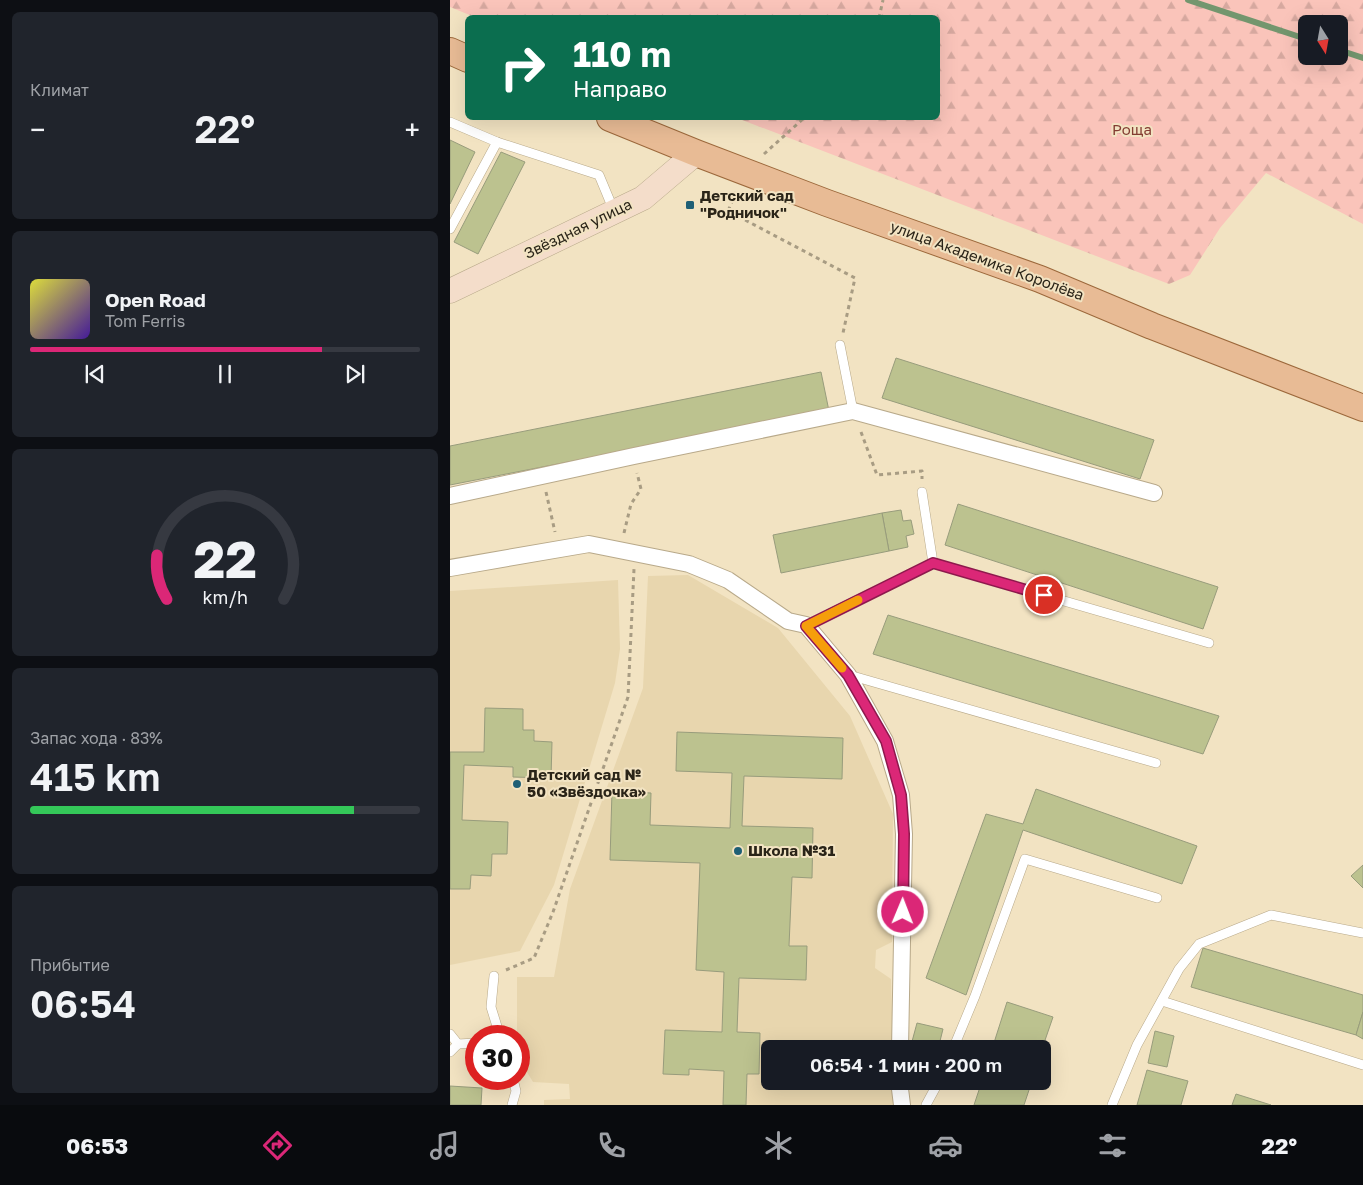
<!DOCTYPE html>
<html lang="ru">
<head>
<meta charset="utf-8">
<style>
  :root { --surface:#171b24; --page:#20242c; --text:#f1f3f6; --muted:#9ea1a6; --line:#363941; --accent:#db2777 }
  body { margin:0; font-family:"Golos Text",sans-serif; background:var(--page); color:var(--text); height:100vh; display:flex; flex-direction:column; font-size:19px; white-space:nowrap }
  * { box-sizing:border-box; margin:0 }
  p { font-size:16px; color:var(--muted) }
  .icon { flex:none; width:28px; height:28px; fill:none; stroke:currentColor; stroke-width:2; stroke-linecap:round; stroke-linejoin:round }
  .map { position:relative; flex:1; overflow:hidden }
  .drawer { display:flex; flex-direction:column; gap:12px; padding:12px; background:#0d0f14; width:450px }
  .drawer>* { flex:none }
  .hud { position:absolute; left:15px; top:15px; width:475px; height:105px; border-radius:8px; box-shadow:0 5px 20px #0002; background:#0b6e4f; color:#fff; overflow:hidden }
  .needle { width:32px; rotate:169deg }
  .controls { position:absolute; left:848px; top:15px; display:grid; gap:10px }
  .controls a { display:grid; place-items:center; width:50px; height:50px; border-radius:8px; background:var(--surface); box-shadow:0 5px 20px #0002; font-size:25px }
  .speed { position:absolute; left:15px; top:1025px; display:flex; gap:10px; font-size:25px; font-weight:700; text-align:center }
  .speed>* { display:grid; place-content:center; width:65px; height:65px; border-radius:50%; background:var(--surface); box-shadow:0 5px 20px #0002; line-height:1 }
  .speed .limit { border:8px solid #d22; background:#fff; color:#111 }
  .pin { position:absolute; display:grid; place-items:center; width:42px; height:42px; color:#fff; margin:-21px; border:2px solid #fff; border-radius:50%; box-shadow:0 1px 5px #0007 }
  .me { position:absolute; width:55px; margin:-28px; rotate:1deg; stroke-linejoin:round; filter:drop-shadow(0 0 4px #0008) }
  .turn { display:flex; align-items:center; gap:18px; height:105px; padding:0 25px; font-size:22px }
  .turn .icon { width:65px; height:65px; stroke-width:2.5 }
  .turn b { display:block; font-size:35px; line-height:42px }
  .big { font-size:38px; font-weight:600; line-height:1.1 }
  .drawer .tile { flex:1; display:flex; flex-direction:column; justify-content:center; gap:8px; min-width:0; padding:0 18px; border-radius:8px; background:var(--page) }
  .drawer .dial { align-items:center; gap:0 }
  .dial svg { height:130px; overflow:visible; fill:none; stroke:var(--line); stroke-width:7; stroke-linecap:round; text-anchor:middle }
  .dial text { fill:var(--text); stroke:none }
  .song { display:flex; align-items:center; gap:15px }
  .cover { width:60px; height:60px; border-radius:8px; background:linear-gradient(135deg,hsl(60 70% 55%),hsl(260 70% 35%)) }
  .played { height:5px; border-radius:2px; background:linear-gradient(90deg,var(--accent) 75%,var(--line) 75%) }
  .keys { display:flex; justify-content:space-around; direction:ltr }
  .heat { display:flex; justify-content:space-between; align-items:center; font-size:28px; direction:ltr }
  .charge { height:8px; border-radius:4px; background:linear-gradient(90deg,#34c759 83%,var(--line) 0) }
  .trip { position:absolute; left:311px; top:1040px; width:290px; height:50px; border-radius:8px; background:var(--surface); box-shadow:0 5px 20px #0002; font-weight:600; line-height:50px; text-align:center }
  .menu { display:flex; height:80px; justify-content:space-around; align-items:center; background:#090b0e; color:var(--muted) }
  .menu .icon { width:35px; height:35px }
  .menu .active { color:var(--accent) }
  .menu b { font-size:22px; color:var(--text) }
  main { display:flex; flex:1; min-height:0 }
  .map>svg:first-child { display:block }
  .built { fill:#e8d6ae }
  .forest { fill:url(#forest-firs); fill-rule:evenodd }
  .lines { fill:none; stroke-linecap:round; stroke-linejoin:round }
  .stream { stroke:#73966e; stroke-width:6 }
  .building { fill:#bcc28f; stroke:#989c7c }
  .lane-casing { stroke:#b8a98a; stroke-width:10 }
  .street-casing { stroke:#b8a98a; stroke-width:18 }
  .secondary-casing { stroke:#b8a98a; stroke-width:25 }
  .primary-casing { stroke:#9c683b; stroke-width:28 }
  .path { stroke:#a89c83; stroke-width:3; stroke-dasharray:4 4; stroke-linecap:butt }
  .lane { stroke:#fff; stroke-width:9 }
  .street { stroke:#fff; stroke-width:16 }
  .secondary { stroke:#f4ddca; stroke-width:24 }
  .primary { stroke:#e8bb95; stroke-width:26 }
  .route-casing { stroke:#8e194d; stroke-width:12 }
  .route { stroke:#db2777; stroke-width:9 }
  .slow { stroke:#f59e0b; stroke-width:9 }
  .poi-dot { fill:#1f5f75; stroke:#f2e3c2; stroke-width:2 }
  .labels { text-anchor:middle; stroke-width:4; stroke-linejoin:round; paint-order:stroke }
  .park-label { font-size:15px; fill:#833d32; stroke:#f2e3c2 }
  .poi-label { font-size:15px; font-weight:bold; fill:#2a2418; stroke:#f2e3c2; text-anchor:start }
  .street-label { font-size:15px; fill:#2a2418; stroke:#f2e3c2 }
</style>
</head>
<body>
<main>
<section class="drawer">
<div class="tile"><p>Климат</p>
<div class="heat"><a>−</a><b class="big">22°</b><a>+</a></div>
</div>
<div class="tile">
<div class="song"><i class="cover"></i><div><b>Open Road</b><p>Tom Ferris</p></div></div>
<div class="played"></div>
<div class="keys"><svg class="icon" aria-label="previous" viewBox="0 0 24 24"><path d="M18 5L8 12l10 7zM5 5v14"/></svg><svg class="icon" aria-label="pause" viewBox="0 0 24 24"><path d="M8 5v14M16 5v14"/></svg><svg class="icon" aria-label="next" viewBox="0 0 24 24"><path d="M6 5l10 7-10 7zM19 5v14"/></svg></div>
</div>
<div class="tile dial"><svg viewBox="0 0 100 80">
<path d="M14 69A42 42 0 1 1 86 69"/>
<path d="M14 69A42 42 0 0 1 8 42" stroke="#db2777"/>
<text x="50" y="56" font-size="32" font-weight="700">22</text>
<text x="50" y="72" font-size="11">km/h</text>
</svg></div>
<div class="tile"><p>Запас хода · 83%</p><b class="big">415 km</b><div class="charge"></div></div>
<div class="tile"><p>Прибытие</p><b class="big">06:54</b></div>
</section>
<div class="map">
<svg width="913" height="1105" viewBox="0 0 913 1105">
  <defs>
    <pattern id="forest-firs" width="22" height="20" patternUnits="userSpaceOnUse" patternTransform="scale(1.25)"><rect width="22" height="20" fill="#fac4ba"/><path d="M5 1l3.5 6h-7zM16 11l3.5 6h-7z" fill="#d6a89f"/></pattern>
  </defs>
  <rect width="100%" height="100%" fill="#f2e3c2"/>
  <g class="built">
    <path d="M238 575 328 628 400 716 443 814 442 942 426 950 425 968 441 979 443 1049H320V1081H443L444 1105H94V1100L120 1099 119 1084 83 1082 69 1059V1036H67V977H104L120 889 193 688 198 576Z"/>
    <path d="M168 580 170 649 165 683 104 885 70 951 0 965V591Z"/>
  </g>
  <path class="forest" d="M0 0H913V224L816 173 770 228 740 275 719 284 287 118H488V18H27L0 7ZM856 24H889V56H856Z"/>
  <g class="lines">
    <g class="stream">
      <path d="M738 0 856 39"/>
      <path d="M889 50 913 58"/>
    </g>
  </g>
  <g class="building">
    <path d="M0 140 25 152 0 204Z"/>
    <path d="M51 152 75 162 28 254 4 242Z"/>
    <path d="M446 358 704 440 690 479 432 398Z"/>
    <path d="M371 372 379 411 0 485V446Z"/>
    <path d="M508 504 768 587 753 629 495 545Z"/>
    <path d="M451 510 453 521 461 520 464 534 456 536 458 547 439 551 432 513Z"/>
    <path d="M432 513 439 551 331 573 323 535Z"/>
    <path d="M438 615 769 716 753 754 423 654Z"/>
    <path d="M35 708 73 709V730H84V741L102 742 101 778 63 777V767L14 765 12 820 58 822 57 854H42L41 876 21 875 20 889H0V752H34Z"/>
    <path d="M227 732 393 738 392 779 294 776 292 826 363 828 362 878 342 877 339 946H357L356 980 289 978 287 1032 310 1033 309 1074H297L296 1105H273L274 1071 239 1069V1075L213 1074 215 1030 272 1032 274 972 246 970 250 863 160 860 162 791 201 793 200 825 280 828 282 773 226 771Z"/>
    <path d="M586 789 747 846 732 884 573 830 516 995 476 978 536 814 573 824Z"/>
    <path d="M913 865V888L901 876Z"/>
    <path d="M753 948 913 995V1012L906 1035 741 987Z"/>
    <path d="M557 1002 603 1017 592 1049H542Z"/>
    <path d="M913 1012V1039L906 1035Z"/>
    <path d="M467 1023 493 1029 488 1049H460Z"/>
    <path d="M705 1031 724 1036 717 1067 698 1063Z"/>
    <path d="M697 1070 738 1081 731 1105H687Z"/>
    <path d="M532 1081H582L574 1105H524Z"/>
    <path d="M0 1086 32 1088 31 1105H0Z"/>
    <path d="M786 1094 821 1105H782Z"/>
  </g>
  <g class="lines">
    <g class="lane-casing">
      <g id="lane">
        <path d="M0 122 47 142 149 175 164 211"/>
        <path d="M0 229 47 142"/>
        <path d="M390 345 403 411"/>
        <path d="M472 492 483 563"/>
        <path d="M356 625 483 563 759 643"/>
        <path d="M399 675 706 763"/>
        <path d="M44 976 41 1007 50 1036"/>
        <path d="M712 1001 913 1065"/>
        <path d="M0 1034 8 1044 0 1052"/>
        <path d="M8 1044 26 1043"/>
        <path d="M503 1049 525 996 575 859 707 898"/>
        <path d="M62 1105 66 1091 63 1079"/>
        <path d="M476 1105 489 1081"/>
        <path d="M662 1105 687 1045 729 969 749 944 821 915 913 933"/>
      </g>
    </g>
    <g class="street-casing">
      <g id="street">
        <path d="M0 496 184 456 403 411 704 493"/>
        <path d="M0 568 139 544 239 564 278 580 338 621 356 625 398 675 435 741 451 795 454 834 450 1049"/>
        <path d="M449 1081 452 1105"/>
      </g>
    </g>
    <g class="secondary-casing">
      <path id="secondary" d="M0 291 193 198 246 153"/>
    </g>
    <g class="primary-casing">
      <g id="primary">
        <path d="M0 51 18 59"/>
        <path d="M160 118 246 153 377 203 590 279 702 326 913 408"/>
      </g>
    </g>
    <g class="path">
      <path d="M429 18 433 0"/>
      <path d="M314 154 354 118"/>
      <path d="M286 192 278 211 405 278 393 333"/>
      <path d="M411 432 427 475 472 471V479"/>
      <path d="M96 492 105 532"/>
      <path d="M174 533 181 504 191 489 187 473"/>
      <path d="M56 970 84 958 103 912 178 697 184 569"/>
    </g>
    <use href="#lane" class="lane"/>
    <use href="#street" class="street"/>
    <use href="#secondary" class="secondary"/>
    <use href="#primary" class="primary"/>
  </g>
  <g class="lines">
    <g class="route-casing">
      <path id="route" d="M453 912 454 834 451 795 436 741 398 675 356 626 483 563 594 595"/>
    </g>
    <use href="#route" class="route"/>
    <path class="slow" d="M392 668 356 626 408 600"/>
  </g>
  <g class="poi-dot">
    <rect x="235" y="200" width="10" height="10" rx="2.5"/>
    <circle cx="67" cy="784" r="5"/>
    <circle cx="288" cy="851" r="5"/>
  </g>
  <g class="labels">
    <g class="park-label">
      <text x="682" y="135">Роща</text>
    </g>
    <g class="poi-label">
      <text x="250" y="201">Детский сад<tspan x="250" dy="17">"Родничок"</tspan></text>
      <text x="77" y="780">Детский сад №<tspan x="77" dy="17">50 «Звёздочка»</tspan></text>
      <text x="298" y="856">Школа №31</text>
    </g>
    <g class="street-label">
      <text transform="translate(128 229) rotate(-26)" y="5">Звёздная улица</text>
      <text transform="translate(537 261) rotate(20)" y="5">улица Академика Королёва</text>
    </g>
  </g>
</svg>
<div class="controls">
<a><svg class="needle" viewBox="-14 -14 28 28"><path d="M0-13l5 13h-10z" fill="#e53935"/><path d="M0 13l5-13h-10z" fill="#9ea1a6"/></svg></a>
</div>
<div class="speed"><div class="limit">30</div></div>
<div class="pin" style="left:594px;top:595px;background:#d93025"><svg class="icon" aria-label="arrive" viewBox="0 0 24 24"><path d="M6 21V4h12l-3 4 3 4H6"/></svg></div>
<svg class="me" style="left:453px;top:912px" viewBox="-20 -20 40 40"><circle r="17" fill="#db2777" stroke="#fff" stroke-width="3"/><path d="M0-11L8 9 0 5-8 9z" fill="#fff"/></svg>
<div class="trip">06:54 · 1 мин · 200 m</div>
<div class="hud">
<div class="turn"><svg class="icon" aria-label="right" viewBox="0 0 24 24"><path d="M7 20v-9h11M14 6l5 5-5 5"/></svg><div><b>110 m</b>Направо</div></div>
</div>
</div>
</main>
<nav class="menu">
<b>06:53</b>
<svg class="icon active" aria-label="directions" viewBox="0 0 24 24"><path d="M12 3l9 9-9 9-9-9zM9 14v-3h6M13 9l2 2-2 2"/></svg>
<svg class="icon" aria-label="music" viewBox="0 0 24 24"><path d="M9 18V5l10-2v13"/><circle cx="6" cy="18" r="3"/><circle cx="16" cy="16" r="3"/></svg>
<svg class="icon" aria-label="phone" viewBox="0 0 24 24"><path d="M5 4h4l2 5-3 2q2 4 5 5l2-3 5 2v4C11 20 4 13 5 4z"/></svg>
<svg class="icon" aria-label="climate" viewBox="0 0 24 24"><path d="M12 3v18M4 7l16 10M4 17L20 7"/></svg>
<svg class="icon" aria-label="car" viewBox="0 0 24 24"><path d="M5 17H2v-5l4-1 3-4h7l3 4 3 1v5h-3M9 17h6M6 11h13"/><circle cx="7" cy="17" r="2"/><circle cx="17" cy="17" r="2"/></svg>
<svg class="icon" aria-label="filters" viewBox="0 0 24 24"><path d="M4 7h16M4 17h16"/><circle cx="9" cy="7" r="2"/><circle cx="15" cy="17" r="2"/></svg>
<b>22°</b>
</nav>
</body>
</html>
